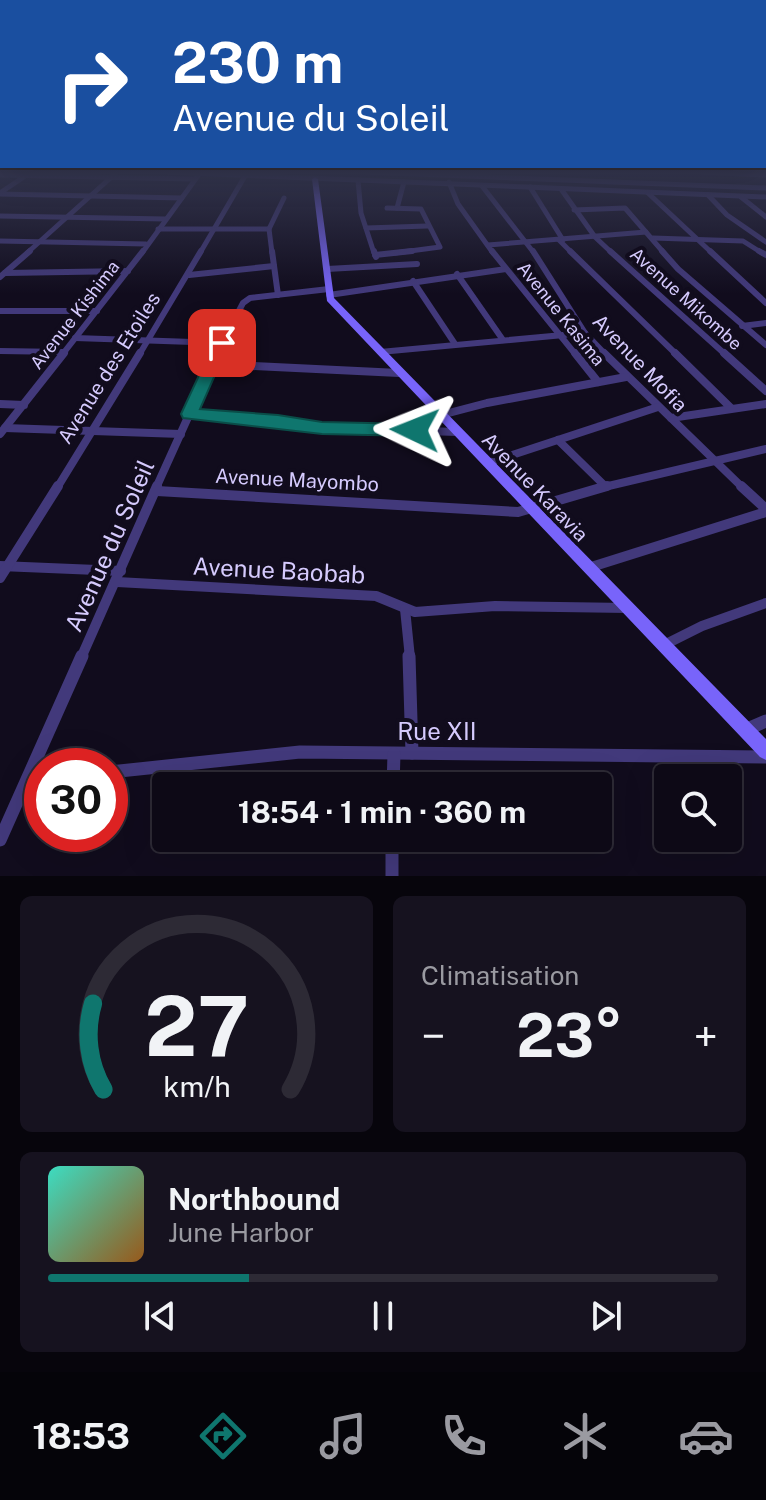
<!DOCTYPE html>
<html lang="fr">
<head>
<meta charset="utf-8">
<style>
  :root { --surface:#0d0916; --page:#16121f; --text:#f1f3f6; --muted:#9a9aa1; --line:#2d2a35; --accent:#0f766e }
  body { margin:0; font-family:"Public Sans",sans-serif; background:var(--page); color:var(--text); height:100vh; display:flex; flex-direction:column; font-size:30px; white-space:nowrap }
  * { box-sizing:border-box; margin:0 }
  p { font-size:26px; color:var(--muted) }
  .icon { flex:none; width:44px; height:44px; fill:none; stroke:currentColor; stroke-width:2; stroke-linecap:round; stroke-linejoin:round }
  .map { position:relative; height:876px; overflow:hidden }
  .details { display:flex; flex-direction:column; gap:20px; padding:20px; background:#07050c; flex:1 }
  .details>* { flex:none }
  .hud { position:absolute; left:0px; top:0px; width:766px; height:168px; box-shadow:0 8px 32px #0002,0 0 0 2px var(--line); background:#1a4fa0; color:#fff; overflow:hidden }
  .buttons { position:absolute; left:654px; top:764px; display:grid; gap:16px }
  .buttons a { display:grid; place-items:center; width:88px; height:88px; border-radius:8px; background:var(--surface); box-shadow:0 8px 32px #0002,0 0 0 2px var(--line); font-size:40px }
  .speed { position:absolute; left:24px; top:748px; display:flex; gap:16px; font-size:40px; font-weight:700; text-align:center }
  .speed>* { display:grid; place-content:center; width:104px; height:104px; border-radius:50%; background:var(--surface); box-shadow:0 8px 32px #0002,0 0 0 2px var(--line); line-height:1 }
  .speed .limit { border:12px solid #d22; background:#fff; color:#111 }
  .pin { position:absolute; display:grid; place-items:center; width:68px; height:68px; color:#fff; margin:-34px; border-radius:16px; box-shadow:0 4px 12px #0006 }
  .me { position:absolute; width:88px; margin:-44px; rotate:272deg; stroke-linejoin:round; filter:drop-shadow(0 0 6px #0008) }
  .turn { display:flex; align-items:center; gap:28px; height:168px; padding:0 40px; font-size:36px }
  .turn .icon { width:104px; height:104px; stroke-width:2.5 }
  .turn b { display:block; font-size:56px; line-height:68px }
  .big { font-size:60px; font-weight:700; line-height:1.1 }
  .details .widget { flex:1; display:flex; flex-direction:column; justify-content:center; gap:12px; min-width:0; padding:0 28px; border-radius:12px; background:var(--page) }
  .details .dial { align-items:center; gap:0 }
  .dial svg { height:208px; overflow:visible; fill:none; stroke:var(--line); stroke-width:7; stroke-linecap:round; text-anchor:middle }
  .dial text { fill:var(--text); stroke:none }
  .song { display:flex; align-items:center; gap:24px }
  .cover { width:96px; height:96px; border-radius:12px; background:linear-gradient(135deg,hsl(170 70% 55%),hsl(30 70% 35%)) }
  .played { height:8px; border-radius:4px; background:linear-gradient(90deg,var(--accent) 30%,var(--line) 30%) }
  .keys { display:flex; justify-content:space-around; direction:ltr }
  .heat { display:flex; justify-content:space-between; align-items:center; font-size:44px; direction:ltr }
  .details .tiles { flex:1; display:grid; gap:20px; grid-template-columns:1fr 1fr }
  .widget:last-child { grid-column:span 2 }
  .trip { position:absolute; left:152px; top:772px; width:460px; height:80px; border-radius:8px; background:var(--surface); box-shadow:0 8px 32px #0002,0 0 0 2px var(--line); font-weight:700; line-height:80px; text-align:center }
  .dock { display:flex; height:128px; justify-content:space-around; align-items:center; background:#050409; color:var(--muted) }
  .dock .icon { width:56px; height:56px }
  .dock .active { color:var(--accent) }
  .dock b { font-size:36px; color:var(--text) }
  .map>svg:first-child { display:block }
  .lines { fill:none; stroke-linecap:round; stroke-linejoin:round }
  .street-far4 { stroke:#42397b; stroke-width:5 }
  .street-far3 { stroke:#42397b; stroke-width:6 }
  .street-far2 { stroke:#42397b; stroke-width:8 }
  .street-far1 { stroke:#42397b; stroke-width:10 }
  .street { stroke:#42397b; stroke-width:13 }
  .secondary { fill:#7864fa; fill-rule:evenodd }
  .route { fill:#0f766e; stroke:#0a4d48; stroke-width:2 }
  .labels { text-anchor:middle; stroke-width:8; stroke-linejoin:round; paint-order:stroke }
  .far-street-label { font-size:18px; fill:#d5cafd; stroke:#110c1d }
  .street-label { font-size:20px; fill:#d5cafd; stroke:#110c1d }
  .near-street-label { font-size:24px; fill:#d5cafd; stroke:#110c1d }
</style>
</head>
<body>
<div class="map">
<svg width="766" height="876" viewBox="0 0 766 876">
  <rect width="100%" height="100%" fill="#110c1d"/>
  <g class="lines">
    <g class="street-far4">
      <path d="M167 172 766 197"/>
      <path d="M367 172 766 188"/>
      <path d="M702 172 766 175"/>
      <path d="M0 175 195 179"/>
      <path d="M358 180 361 213 374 253"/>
      <path d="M449 182 458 204 493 253"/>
      <path d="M482 186 534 253"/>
      <path d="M530 187 563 240"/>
      <path d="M561 189 595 237 612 253"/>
      <path d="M0 193 25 176"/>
      <path d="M648 193 712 253"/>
      <path d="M0 194 182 198"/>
      <path d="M708 195 727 215 766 242"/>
      <path d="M741 197 766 217"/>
      <path d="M387 208 421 209 440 247 395 253"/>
      <path d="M397 208 404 182"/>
      <path d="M574 210 625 208 664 253"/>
      <path d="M0 216 166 219"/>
      <path d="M366 228 427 226"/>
      <path d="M158 229H269"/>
      <path d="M653 238 743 241 762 253"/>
      <path d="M559 240 572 253"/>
      <path d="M0 241 146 244"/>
      <path d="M488 245 646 232"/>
      <path d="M27 253 117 172"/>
      <path d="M142 253 200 173"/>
      <path d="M200 253 245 176"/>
      <path d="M272 253 269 229 284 198"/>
    </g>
    <g class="street-far3">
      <path d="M272 251 278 295"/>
      <path d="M374 251 376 257"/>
      <path d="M492 251 576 355"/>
      <path d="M533 251 585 333 606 355"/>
      <path d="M570 251 677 355"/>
      <path d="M610 251 726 355"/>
      <path d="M662 251 678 269 766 345"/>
      <path d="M710 251 766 303"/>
      <path d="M759 251 766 255"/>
      <path d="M375 255 412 251"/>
      <path d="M327 269 417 264"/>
      <path d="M5 273 128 271"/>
      <path d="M457 274 503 340"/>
      <path d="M189 275 274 266"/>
      <path d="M0 277 30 251"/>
      <path d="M413 281 455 344"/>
      <path d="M329 295 506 269"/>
      <path d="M0 311H97"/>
      <path d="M742 326 766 323"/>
      <path d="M75 338 222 343"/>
      <path d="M0 351 64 352"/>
      <path d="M380 352 585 333"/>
      <path d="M62 355 143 251"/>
      <path d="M139 355 201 251"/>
      <path d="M216 355 243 303 250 298 329 289"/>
    </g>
    <g class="street-far2">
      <path d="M575 353 598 382"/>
      <path d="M604 353 743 488"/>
      <path d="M675 353 731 408"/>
      <path d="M724 353 766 391"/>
      <path d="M211 364 399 373"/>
      <path d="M0 404 24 405"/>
      <path d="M189 414 322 428 458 432"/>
      <path d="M441 415 487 403 626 377"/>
      <path d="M671 418 766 404"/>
      <path d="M5 428 181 434"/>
      <path d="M0 434 64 353"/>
      <path d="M558 440 605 486"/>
      <path d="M488 463 658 407"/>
      <path d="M57 488 140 353"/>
      <path d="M156 488 217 353"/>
      <path d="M600 488 766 449"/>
    </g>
    <g class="street-far1">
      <path d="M741 486 766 509"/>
      <path d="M157 491 518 512 607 486"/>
      <path d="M0 566 121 571"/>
      <path d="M588 568 766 512"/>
      <path d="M0 578 58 486"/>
      <path d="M117 582 376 596 415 612 495 606 628 608"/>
      <path d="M405 609 410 658"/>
      <path d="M664 645 702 626 766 603"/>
      <path d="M81 658 157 486"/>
    </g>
    <g class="street">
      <path d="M409 656 412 753"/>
      <path d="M745 730 766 721"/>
      <path d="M110 772 300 752 766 757"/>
      <path d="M27 783 42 781"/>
      <path d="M393 786 394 754"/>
      <path d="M392 838V876"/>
      <path d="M0 840 82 656"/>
    </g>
    <path class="secondary" d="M315 177 318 179 334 298 766 739V760L760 757 327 301 312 179Z"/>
  </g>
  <linearGradient id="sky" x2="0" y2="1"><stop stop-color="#090710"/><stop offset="0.59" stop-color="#32344c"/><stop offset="1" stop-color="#32344c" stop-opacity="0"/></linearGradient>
  <rect width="766" height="294" fill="url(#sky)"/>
  <path class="route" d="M222 339 229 343 200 409 278 415 322 422 415 424 424 430 415 436 322 434 183 418 181 414 214 343Z"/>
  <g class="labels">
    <g class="far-street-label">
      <text transform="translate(686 299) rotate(42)" y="6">Avenue Mikombe</text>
      <text transform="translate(561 314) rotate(51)" y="6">Avenue Kasima</text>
      <text transform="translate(75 315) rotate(-52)" y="6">Avenue Kishima</text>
    </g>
    <g class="street-label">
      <text transform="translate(640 363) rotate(46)" y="7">Avenue Mofia</text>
      <text transform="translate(109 368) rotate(-58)" y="7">Avenue des Etoiles</text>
      <text transform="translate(297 480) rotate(3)" y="7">Avenue Mayombo</text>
      <text transform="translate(535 487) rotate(46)" y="7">Avenue Karavia</text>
    </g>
    <g class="near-street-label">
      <text transform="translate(110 546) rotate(-66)" y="8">Avenue du Soleil</text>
      <text transform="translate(279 571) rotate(3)" y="8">Avenue Baobab</text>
      <text x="437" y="740">Rue XII</text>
    </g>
  </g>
</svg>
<div class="buttons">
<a><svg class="icon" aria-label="search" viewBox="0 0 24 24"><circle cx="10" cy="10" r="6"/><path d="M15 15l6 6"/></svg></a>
</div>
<div class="speed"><div class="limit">30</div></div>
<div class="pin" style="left:222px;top:343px;background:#d93025"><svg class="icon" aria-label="arrive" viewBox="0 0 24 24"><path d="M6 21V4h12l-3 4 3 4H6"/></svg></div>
<svg class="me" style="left:415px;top:430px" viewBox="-20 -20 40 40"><path d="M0-17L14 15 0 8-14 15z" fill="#0f766e" stroke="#fff" stroke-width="4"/></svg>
<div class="trip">18:54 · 1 min · 360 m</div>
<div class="hud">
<div class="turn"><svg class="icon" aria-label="right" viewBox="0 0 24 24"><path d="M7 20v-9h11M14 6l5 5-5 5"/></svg><div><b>230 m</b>Avenue du Soleil</div></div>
</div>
</div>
<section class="details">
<div class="tiles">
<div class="widget dial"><svg viewBox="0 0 100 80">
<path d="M14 69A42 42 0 1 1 86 69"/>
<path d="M14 69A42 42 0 0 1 10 36" stroke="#0f766e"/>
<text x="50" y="56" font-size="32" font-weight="700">27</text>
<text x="50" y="72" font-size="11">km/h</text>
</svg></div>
<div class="widget"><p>Climatisation</p>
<div class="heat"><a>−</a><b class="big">23°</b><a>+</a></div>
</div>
<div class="widget">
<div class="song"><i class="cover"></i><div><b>Northbound</b><p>June Harbor</p></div></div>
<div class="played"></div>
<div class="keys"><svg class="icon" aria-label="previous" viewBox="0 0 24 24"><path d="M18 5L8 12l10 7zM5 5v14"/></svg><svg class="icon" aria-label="pause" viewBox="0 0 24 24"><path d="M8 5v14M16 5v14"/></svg><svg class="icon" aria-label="next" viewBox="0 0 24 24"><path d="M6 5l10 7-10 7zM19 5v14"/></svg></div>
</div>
</div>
</section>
<nav class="dock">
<b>18:53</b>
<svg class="icon active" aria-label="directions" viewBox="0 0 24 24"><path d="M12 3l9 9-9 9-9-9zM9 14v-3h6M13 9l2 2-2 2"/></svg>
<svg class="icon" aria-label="music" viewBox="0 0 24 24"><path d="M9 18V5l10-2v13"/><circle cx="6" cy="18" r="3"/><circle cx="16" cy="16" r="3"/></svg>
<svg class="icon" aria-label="phone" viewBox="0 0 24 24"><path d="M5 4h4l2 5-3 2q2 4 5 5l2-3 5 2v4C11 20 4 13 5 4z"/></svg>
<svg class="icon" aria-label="climate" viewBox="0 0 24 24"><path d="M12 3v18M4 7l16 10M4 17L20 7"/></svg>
<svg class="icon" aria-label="car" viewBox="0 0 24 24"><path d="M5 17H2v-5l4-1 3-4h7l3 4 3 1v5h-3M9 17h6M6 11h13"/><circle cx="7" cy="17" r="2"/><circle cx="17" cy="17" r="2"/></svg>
</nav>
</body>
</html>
